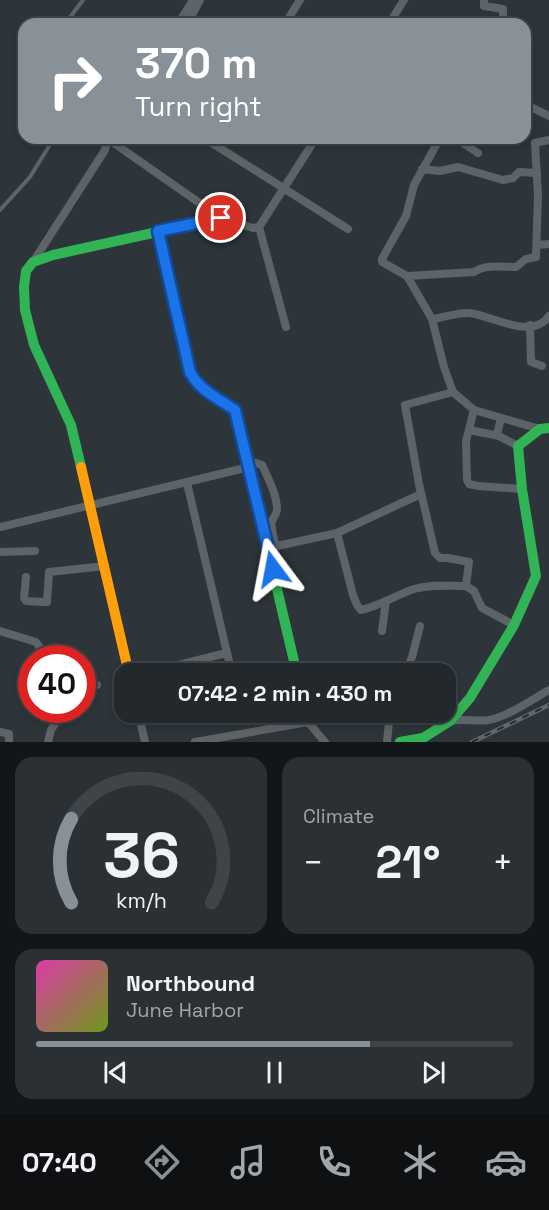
<!DOCTYPE html>
<html lang="en">
<head>
<meta charset="utf-8">
<style>
  :root { --surface:#22282c; --page:#2a3034; --text:#f1f3f6; --muted:#a2a6a9; --line:#3f4448; --accent:#889197 }
  body { margin:0; font-family:"Space Grotesk",sans-serif; background:var(--page); color:var(--text); height:100vh; display:flex; flex-direction:column; font-size:22px; white-space:nowrap }
  * { box-sizing:border-box; margin:0 }
  p { font-size:20px; color:var(--muted) }
  .icon { flex:none; width:33px; height:33px; fill:none; stroke:currentColor; stroke-width:2; stroke-linecap:round; stroke-linejoin:round }
  .map { position:relative; height:742px; overflow:hidden }
  .details { display:flex; flex-direction:column; gap:15px; padding:15px; background:#131618; flex:1 }
  .details>* { flex:none }
  .hud { position:absolute; left:18px; top:18px; width:513px; height:126px; border-radius:18px; box-shadow:0 3px 9px #0003,0 0 0 2px var(--line); background:#889197; color:#fff; overflow:hidden }
  .speed { position:absolute; left:18px; top:645px; display:flex; gap:12px; font-size:30px; font-weight:700; text-align:center }
  .speed>* { display:grid; place-content:center; width:78px; height:78px; border-radius:50%; background:var(--surface); box-shadow:0 3px 9px #0003,0 0 0 2px var(--line); line-height:1 }
  .speed .limit { border:9px solid #d22; background:#fff; color:#111 }
  .pin { position:absolute; display:grid; place-items:center; width:51px; height:51px; color:#fff; margin:-26px; border:3px solid #fff; border-radius:50%; box-shadow:0 2px 6px #0007 }
  .me { position:absolute; width:66px; margin:-33px; rotate:347deg; stroke-linejoin:round; filter:drop-shadow(0 0 4px #0008) }
  .turn { display:flex; align-items:center; gap:21px; height:126px; padding:0 18px; font-size:27px }
  .turn .icon { width:78px; height:78px; stroke-width:2.5 }
  .turn b { display:block; font-size:42px; line-height:51px }
  .big { font-size:45px; font-weight:800; line-height:1.1 }
  .details .tile { flex:1; display:flex; flex-direction:column; justify-content:center; gap:9px; min-width:0; padding:0 21px; border-radius:18px; background:var(--page) }
  .details .dial { align-items:center; gap:0 }
  .dial svg { height:156px; overflow:visible; fill:none; stroke:var(--line); stroke-width:7; stroke-linecap:round; text-anchor:middle }
  .dial text { fill:var(--text); stroke:none }
  .song { display:flex; align-items:center; gap:18px }
  .cover { width:72px; height:72px; border-radius:9px; background:linear-gradient(135deg,hsl(320 70% 55%),hsl(80 70% 35%)) }
  .played { height:6px; border-radius:3px; background:linear-gradient(90deg,var(--accent) 70%,var(--line) 70%) }
  .keys { display:flex; justify-content:space-around; direction:ltr }
  .heat { display:flex; justify-content:space-between; align-items:center; font-size:33px; direction:ltr }
  .details .tiles { flex:1; display:grid; gap:15px; grid-template-columns:1fr 1fr }
  .tile:last-child { grid-column:span 2 }
  .trip { position:absolute; left:114px; top:663px; width:342px; height:60px; border-radius:18px; background:var(--surface); box-shadow:0 3px 9px #0003,0 0 0 2px var(--line); font-weight:800; line-height:60px; text-align:center }
  .tabs { display:flex; height:96px; justify-content:space-around; align-items:center; background:#0e1012; color:var(--muted) }
  .tabs .icon { width:42px; height:42px }
  .tabs .on { color:var(--accent) }
  .tabs b { font-size:27px; color:var(--text) }
  .map>svg:first-child { display:block }
  .lines { fill:none; stroke-linecap:round; stroke-linejoin:round }
  .lane { stroke:#5e6368; stroke-width:4 }
  .street { stroke:#5e6368; stroke-width:8 }
  .fast { stroke:#30b455; stroke-width:10 }
  .slow { stroke:#ff9f0a; stroke-width:10 }
  .rail-casing { stroke:#62676b; stroke-width:4.5 }
  .rail { stroke:#212c34; stroke-width:2; stroke-dasharray:7; stroke-linecap:butt }
  .route-casing { stroke:#114b97; stroke-width:15 }
  .route { stroke:#1a73e8; stroke-width:10 }
</style>
</head>
<body>
<div class="map">
<svg width="549" height="742" viewBox="0 0 549 742">
  <rect width="100%" height="100%" fill="#2d353a"/>
  <g class="lines">
    <g class="lane">
      <path d="M65 24 83 0"/>
      <path d="M0 210 30 177 54 138"/>
    </g>
    <g class="street">
      <path d="M484 0V6L503 9V24"/>
      <path d="M178 24 193 0"/>
      <path d="M187 24 200 0"/>
      <path d="M285 24 300 0"/>
      <path d="M389 24 404 0"/>
      <path d="M525 104 549 116"/>
      <path d="M204 138 348 229"/>
      <path d="M440 138 414 185 406 216 382 259V262L407 276 432 319 444 367 453 392 474 410 540 429"/>
      <path d="M455 138 478 153"/>
      <path d="M108 139 221 218 253 228 259 227 316 138"/>
      <path d="M422 169 440 171 458 167 503 180 513 178 519 172 537 173"/>
      <path d="M259 227 286 327"/>
      <path d="M537 245 549 244"/>
      <path d="M33 262 105 150 108 138"/>
      <path d="M407 276 474 272C486 264 503 267 516 267L526 259 536 257 538 196 535 143 549 140"/>
      <path d="M432 319C443 318 458 312 469 313 491 315 532 341 549 316"/>
      <path d="M530 325 531 362 542 366"/>
      <path d="M453 392 405 405 419 484 435 553 440 558H448L469 562 466 586 474 591 482 608 514 625"/>
      <path d="M474 410 466 441 467 480 469 484 478 486 522 489"/>
      <path d="M469 430 499 436 518 446"/>
      <path d="M497 435 501 418"/>
      <path d="M248 465 256 463 262 465C268 478 277 495 277 509 277 514 273 518 271 523L275 546"/>
      <path d="M187 483 232 674"/>
      <path d="M0 527 249 467"/>
      <path d="M337 533 353 595 357 605 361 610C380 606 396 595 414 589 431 584 449 586 466 586"/>
      <path d="M268 548 337 533 421 494"/>
      <path d="M0 552 35 551"/>
      <path d="M26 577 24 598 26 601 45 602H47L49 572 105 566"/>
      <path d="M0 631 36 642 47 658"/>
      <path d="M382 631 386 601"/>
      <path d="M143 674 226 653"/>
      <path d="M405 674 412 657 420 626"/>
      <path d="M82 683 97 685"/>
      <path d="M138 712 145 742"/>
      <path d="M275 712 290 725"/>
      <path d="M306 712 308 722 325 742"/>
      <path d="M450 721C463 718 477 722 489 720 509 716 531 700 549 690"/>
      <path d="M0 732 9 734V742"/>
      <path d="M48 742 51 730 64 710"/>
      <path d="M195 742 308 722"/>
      <path d="M387 742 390 712"/>
    </g>
    <g class="fast">
      <path d="M158 231 182 345 190 372 194 380 203 389 235 410 297 674"/>
      <path d="M81 467 71 425 34 345 25 310 24 287 26 271 33 262 53 255 221 218"/>
      <path d="M400 742 423 738 450 721 470 698 514 625 536 576 522 489 518 446 540 429 549 428"/>
    </g>
    <path class="slow" d="M81 467 129 674"/>
    <g class="rail-casing">
      <path id="rail" d="M472 742 549 705"/>
    </g>
    <use href="#rail" class="rail"/>
  </g>
  <g class="lines">
    <g class="route-casing">
      <path id="route" d="M221 218 158 231 190 372C199 390 219 399 235 410L273 569"/>
    </g>
    <use href="#route" class="route"/>
  </g>
</svg>
<div class="speed"><div class="limit">40</div></div>
<div class="pin" style="left:221px;top:218px;background:#d93025"><svg class="icon" aria-label="arrive" viewBox="0 0 24 24"><path d="M6 21V4h12l-3 4 3 4H6"/></svg></div>
<svg class="me" style="left:273px;top:569px" viewBox="-20 -20 40 40"><path d="M0-17L14 15 0 8-14 15z" fill="#1a73e8" stroke="#fff" stroke-width="4"/></svg>
<div class="trip">07:42 · 2 min · 430 m</div>
<div class="hud">
<div class="turn"><svg class="icon" aria-label="right" viewBox="0 0 24 24"><path d="M7 20v-9h11M14 6l5 5-5 5"/></svg><div><b>370 m</b>Turn right</div></div>
</div>
</div>
<section class="details">
<div class="tiles">
<div class="tile dial"><svg viewBox="0 0 100 80">
<path d="M14 69A42 42 0 1 1 86 69"/>
<path d="M14 69A42 42 0 0 1 14 26" stroke="#889197"/>
<text x="50" y="56" font-size="32" font-weight="700">36</text>
<text x="50" y="72" font-size="11">km/h</text>
</svg></div>
<div class="tile"><p>Climate</p>
<div class="heat"><a>−</a><b class="big">21°</b><a>+</a></div>
</div>
<div class="tile">
<div class="song"><i class="cover"></i><div><b>Northbound</b><p>June Harbor</p></div></div>
<div class="played"></div>
<div class="keys"><svg class="icon" aria-label="previous" viewBox="0 0 24 24"><path d="M18 5L8 12l10 7zM5 5v14"/></svg><svg class="icon" aria-label="pause" viewBox="0 0 24 24"><path d="M8 5v14M16 5v14"/></svg><svg class="icon" aria-label="next" viewBox="0 0 24 24"><path d="M6 5l10 7-10 7zM19 5v14"/></svg></div>
</div>
</div>
</section>
<nav class="tabs">
<b>07:40</b>
<svg class="icon on" aria-label="directions" viewBox="0 0 24 24"><path d="M12 3l9 9-9 9-9-9zM9 14v-3h6M13 9l2 2-2 2"/></svg>
<svg class="icon" aria-label="music" viewBox="0 0 24 24"><path d="M9 18V5l10-2v13"/><circle cx="6" cy="18" r="3"/><circle cx="16" cy="16" r="3"/></svg>
<svg class="icon" aria-label="phone" viewBox="0 0 24 24"><path d="M5 4h4l2 5-3 2q2 4 5 5l2-3 5 2v4C11 20 4 13 5 4z"/></svg>
<svg class="icon" aria-label="climate" viewBox="0 0 24 24"><path d="M12 3v18M4 7l16 10M4 17L20 7"/></svg>
<svg class="icon" aria-label="car" viewBox="0 0 24 24"><path d="M5 17H2v-5l4-1 3-4h7l3 4 3 1v5h-3M9 17h6M6 11h13"/><circle cx="7" cy="17" r="2"/><circle cx="17" cy="17" r="2"/></svg>
</nav>
</body>
</html>
